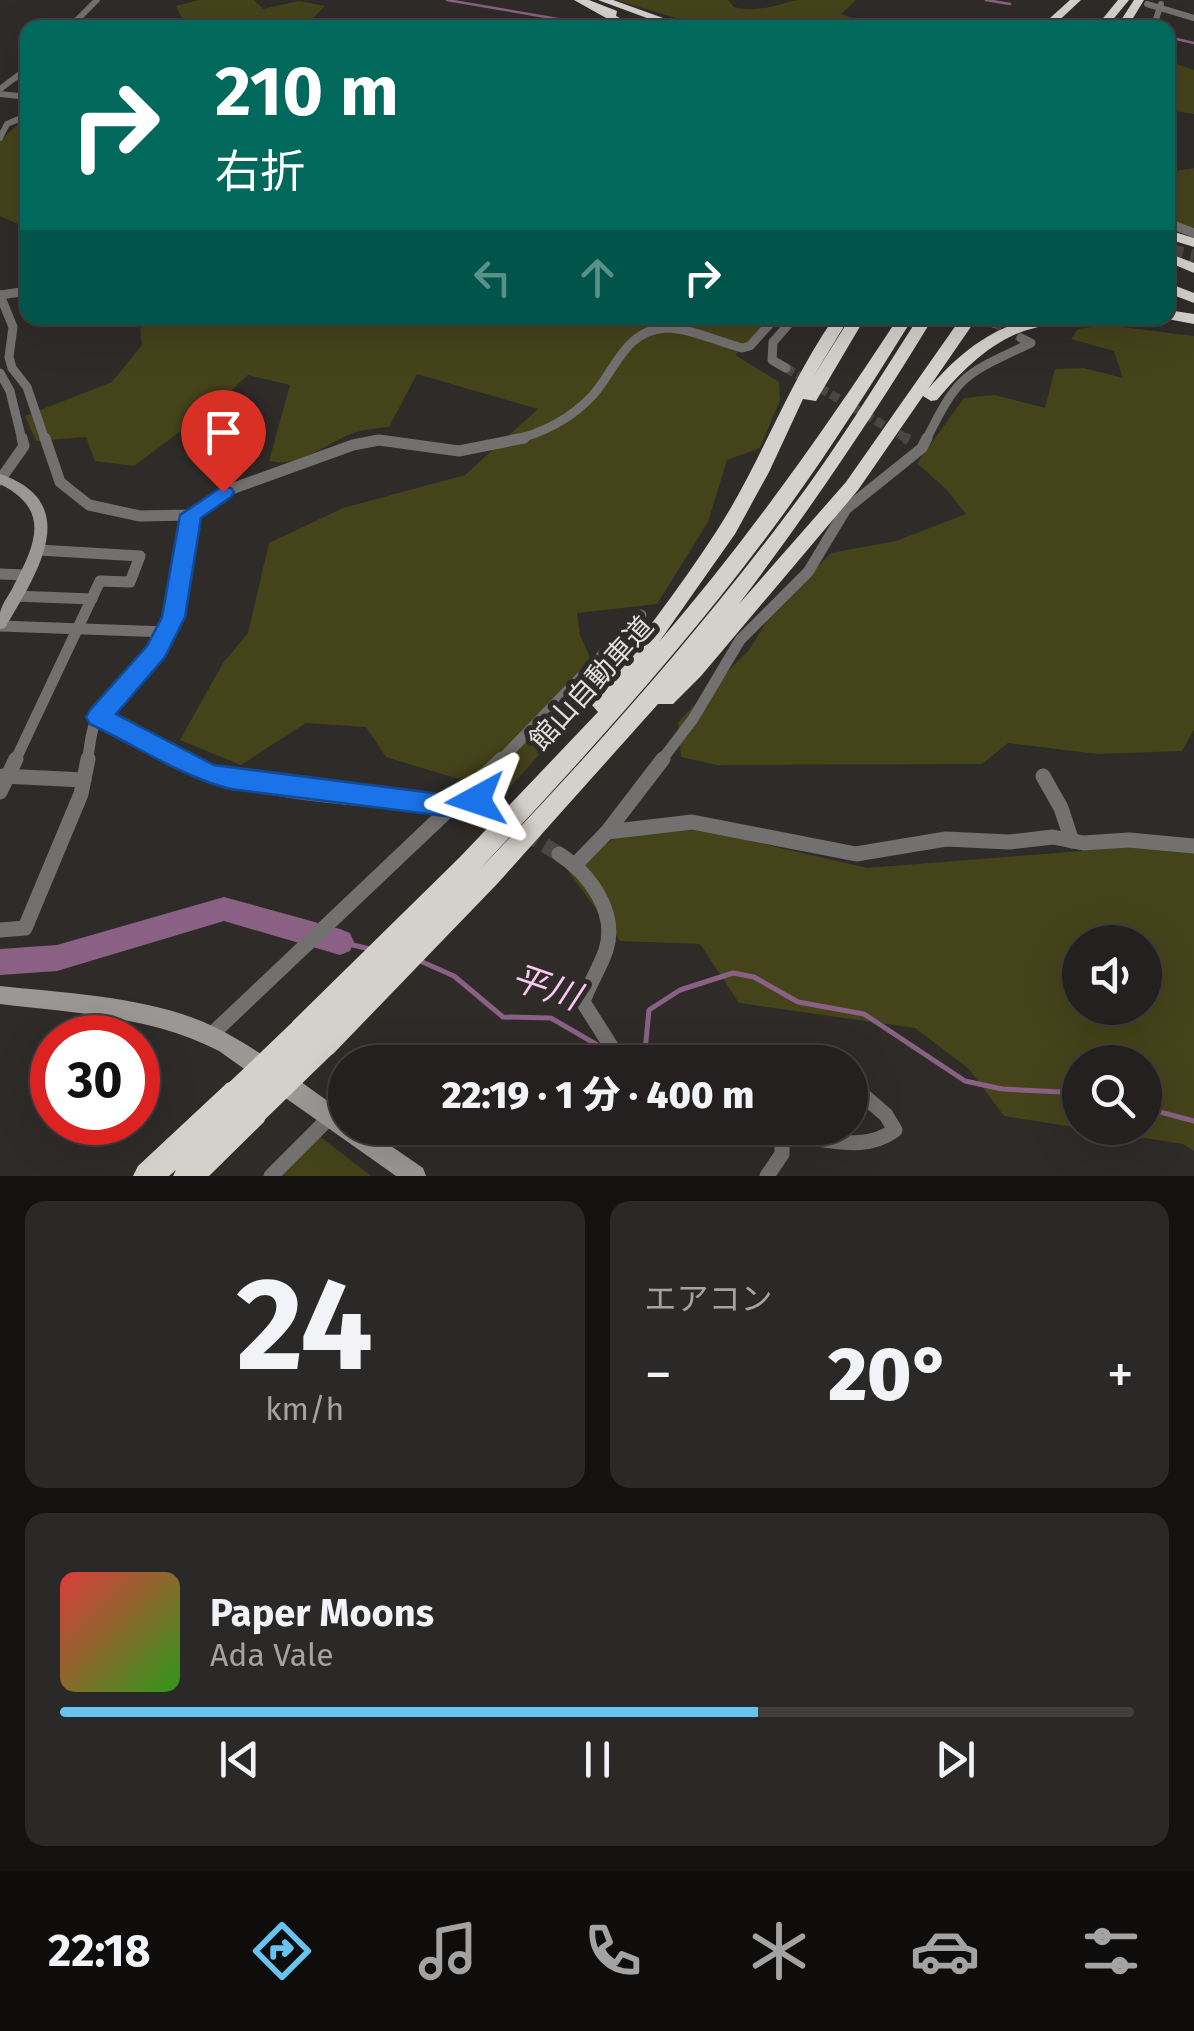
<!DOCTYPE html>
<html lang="ja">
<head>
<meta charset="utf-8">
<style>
  :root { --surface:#23201f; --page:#2b2828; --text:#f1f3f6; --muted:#a3a3a4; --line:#403e3d; --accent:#67c4f0 }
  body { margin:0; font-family:"Fira Sans","Noto Sans JP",sans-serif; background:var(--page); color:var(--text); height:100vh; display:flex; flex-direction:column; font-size:38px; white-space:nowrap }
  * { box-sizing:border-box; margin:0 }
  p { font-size:32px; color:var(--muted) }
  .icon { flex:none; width:55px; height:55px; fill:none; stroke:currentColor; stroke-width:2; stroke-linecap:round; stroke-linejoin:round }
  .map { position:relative; height:1176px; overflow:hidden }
  .side { display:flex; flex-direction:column; gap:25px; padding:25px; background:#131211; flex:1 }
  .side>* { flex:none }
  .banner { position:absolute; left:20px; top:20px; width:1155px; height:305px; border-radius:20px; box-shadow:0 10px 40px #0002,0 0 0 2px var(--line); background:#00695c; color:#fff; overflow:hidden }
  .controls { position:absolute; left:1062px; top:925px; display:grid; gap:20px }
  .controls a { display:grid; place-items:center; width:100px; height:100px; border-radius:50%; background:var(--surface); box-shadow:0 10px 40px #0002,0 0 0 2px var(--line); font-size:50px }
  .speed { position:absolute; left:30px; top:1015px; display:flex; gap:20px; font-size:50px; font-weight:700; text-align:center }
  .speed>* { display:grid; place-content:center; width:130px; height:130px; border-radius:50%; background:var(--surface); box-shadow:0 10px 40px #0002,0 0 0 2px var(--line); line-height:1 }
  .speed .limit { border:15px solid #d22; background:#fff; color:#111 }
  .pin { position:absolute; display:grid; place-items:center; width:85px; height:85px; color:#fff; margin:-102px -42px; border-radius:50% 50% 50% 0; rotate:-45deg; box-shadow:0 0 10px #0007 }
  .pin .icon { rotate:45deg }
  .me { position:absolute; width:110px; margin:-55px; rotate:265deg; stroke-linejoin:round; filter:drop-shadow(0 0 8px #0008) }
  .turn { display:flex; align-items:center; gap:35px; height:210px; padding:0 30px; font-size:45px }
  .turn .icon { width:130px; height:130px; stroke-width:2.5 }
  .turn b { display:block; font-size:70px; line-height:85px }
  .lanes { display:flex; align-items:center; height:95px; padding:0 30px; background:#0003; justify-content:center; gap:50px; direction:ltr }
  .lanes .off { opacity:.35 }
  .big { font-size:75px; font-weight:800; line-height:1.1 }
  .side .tile { flex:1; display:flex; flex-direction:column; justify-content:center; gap:15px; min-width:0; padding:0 35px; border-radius:20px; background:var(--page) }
  .side .dial { align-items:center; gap:0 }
  .dial b { font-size:130px; line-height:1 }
  .song { display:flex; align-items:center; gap:30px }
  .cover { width:120px; height:120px; border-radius:15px; background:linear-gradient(135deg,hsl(0 70% 55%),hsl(110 70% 35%)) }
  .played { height:10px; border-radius:5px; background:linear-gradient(90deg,var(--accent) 65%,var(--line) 65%) }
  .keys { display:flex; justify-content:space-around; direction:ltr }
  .heat { display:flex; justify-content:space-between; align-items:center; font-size:55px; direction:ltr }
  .side .tiles { flex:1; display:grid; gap:25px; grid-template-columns:1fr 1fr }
  .tile:last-child { grid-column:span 2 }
  .trip { position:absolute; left:328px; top:1045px; width:540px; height:100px; border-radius:50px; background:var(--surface); box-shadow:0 10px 40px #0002,0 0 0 2px var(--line); font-weight:800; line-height:100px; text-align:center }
  .menu { display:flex; height:160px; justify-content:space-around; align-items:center; background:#0e0d0c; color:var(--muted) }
  .menu .icon { width:70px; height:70px }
  .menu .current { color:var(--accent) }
  .menu b { font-size:45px; color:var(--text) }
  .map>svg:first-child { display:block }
  .green { fill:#45431a; fill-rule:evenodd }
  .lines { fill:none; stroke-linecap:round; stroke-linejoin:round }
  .stream-far1 { stroke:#8a6184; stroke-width:2.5 }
  .stream { stroke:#8a6184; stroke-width:5 }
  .river { fill:#8a6184; fill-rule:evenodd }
  .street-tunnel-far2 { stroke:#4a4644; stroke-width:9; stroke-dasharray:9 4; stroke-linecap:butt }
  .street-tunnel-far1 { stroke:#4a4644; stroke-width:11; stroke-dasharray:11 6; stroke-linecap:butt }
  .street-tunnel { stroke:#4a4644; stroke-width:15; stroke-dasharray:15 8; stroke-linecap:butt }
  .highway-tunnel { stroke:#4a4644; stroke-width:15; stroke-dasharray:15 8; stroke-linecap:butt }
  .street-far3 { stroke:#72716f; stroke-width:6 }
  .street-far2 { stroke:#72716f; stroke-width:9 }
  .street-far1 { stroke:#72716f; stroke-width:11 }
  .street { stroke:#72716f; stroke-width:15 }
  .secondary { fill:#9a9794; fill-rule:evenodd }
  .highway { fill:#d4d0cc; fill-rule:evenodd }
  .highway-bridge { stroke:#d4d0cc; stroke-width:26 }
  .route { fill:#1a73e8; stroke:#114b97; stroke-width:2.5 }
  .labels { text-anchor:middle; stroke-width:10; stroke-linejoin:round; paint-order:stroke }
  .street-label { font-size:28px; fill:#e3dfde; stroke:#2f2b29 }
  .near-water-label { font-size:35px; font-style:italic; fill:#fbc7f3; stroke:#2f2b29 }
</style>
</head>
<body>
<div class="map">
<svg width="1194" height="1176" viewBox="0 0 1194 1176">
  <rect width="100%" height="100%" fill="#2f2b29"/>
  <g class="green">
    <path d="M199 0H254L263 9 299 1 325 6 304 27H186L176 6Z"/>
    <path d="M616 0H728L734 7C759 13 775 5 798 0 815 0 838 0 856 0L841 14 875 27H706Z"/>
    <path d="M1168 61 1194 70V114L1168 110Z"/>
    <path d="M27 116V228L0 216V141Z"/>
    <path d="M1194 168V230L1168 218V172Z"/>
    <path d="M158 318H778L735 355 779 382 780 400 760 448 727 460 708 522 657 604 577 613 580 635 599 678 562 729 505 793 386 757 366 727 306 723 241 765 180 740 223 663 248 633 269 543 343 508 465 475 538 409 417 374 389 427C379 428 367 429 357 432 329 440 301 469 269 461L290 385 248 375 217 404 134 466 95 461 86 437 36 441 25 416 112 382 142 345 140 329Z"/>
    <path d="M1105 325 1194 336V730L1182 751 1098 754 1008 743 982 764 717 765 681 757 678 722 749 650 771 614 831 553 896 541 966 514 946 489 917 463 964 398 995 395 1045 408 1055 369 1084 368 1123 378 1114 351 1071 339 1078 329Z"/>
    <path d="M698 829 867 868 1194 842V1151L1183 1144 1004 1116 969 1069 915 1028 739 1003 700 944 620 941 565 867 621 835ZM1080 942H1145V1008H1080ZM1080 1062H1145V1128H1080Z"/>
    <path d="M317 1134 371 1176H268Z"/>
  </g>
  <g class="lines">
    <g class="stream-far1">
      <path d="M447 0 610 28"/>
      <path d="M986 0 1010 4"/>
      <path d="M1168 37 1194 43"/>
    </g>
    <g class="stream">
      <path d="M340 942 370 949"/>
      <path d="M418 960 454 976 503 1017 551 1018 606 1050"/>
      <path d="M620 1054 645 1051 649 1010 680 990 733 973 754 977 798 1002 864 1014 965 1081 1002 1089 1080 1093"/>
      <path d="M1145 1108 1194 1121"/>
    </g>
    <path class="river" d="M224 897 340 929 350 933 354 942 350 951 340 955 224 921 57 971 0 975V949L57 945Z"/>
    <g class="street-tunnel-far2">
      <path d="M994 323 1021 338"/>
      <path d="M786 368 909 440"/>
    </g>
    <path class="street-tunnel-far1" d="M905 438 909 440"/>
    <g class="street-tunnel">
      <path d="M475 800 510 823"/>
      <path d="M525 833 559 854"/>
    </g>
    <path class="highway-tunnel" d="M1168 251 1194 257"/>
    <g class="street-far3">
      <path d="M1147 4 1194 18"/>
      <path d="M69 28 97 0"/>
      <path d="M1153 28 1161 4"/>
      <path d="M0 89 28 68"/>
      <path d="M0 94 28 97"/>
      <path d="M0 138 7 124 28 115"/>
    </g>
    <g class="street-far2">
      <path d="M1168 223 1194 233"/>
      <path d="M0 295 13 327 9 357 12 368 27 387 45 440"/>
      <path d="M0 295 28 291"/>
      <path d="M983 321 994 323 1000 318"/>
      <path d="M786 368 772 360 773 342 794 318"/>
      <path d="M0 373 10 391 22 440"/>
      <path d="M512 440C542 434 572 418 593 395 616 369 625 330 666 328 689 328 719 342 742 348L750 346 775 318"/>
      <path d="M926 440C960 372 964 375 1031 343L1021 338"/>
    </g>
    <g class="street-far1">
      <path d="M45 438 60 482 89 505 140 516 191 515 223 492 353 445 379 440 459 451 524 438"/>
      <path d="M0 480 24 446 22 438"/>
      <path d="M0 574 26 575"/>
      <path d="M15 596 92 599"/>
      <path d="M0 626 167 632"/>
      <path d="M99 717 187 761"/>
      <path d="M15 761 100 581 130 582 140 556 39 550"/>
      <path d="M87 761C90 749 90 734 95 723 108 694 140 678 157 651 182 612 183 561 191 515"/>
      <path d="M500 761 641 615"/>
      <path d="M661 761 693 719 740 640 808 572 846 509 922 448 927 438"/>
    </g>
    <g class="street">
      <path d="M183 759C243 795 381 800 453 806"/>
      <path d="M3 776 84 780"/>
      <path d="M1043 776 1061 808 1072 841"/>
      <path d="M0 792 16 759"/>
      <path d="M607 832 692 822 856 854 946 839 1009 842 1053 837 1083 843 1129 840 1194 846"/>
      <path d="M559 854C589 873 618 912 606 950 600 968 589 984 583 1002L621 1062"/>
      <path d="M577 863 607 832 663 759"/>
      <path d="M0 930 25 928 81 794 88 759"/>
      <path d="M211 1035 502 759"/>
      <path d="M785 1137C823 1135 861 1155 895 1130L886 1115 850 1084"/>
      <path d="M271 1176 331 1116"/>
      <path d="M767 1176 782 1154V1128"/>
    </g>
    <g class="secondary">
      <path d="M0 474C85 503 36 575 5 628L0 629C0 624 0 619 0 613 2 603 10 594 14 585 37 542 50 509 0 484Z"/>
      <path d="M0 986C64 993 136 996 196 1019 248 1039 299 1082 345 1113V1128H365L423 1168 426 1176H396L219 1051C151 1016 75 1013 0 1004Z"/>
    </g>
    <g class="highway">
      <path d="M574 0H589L617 11 616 16 639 28H624Z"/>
      <path d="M598 0H613L691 28H674Z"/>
      <path d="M1070 0H1081L1051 28H1039Z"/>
      <path d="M1118 0H1129L1106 28H1095Z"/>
      <path d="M1134 0H1144L1127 28H1116Z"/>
      <path d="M1168 230 1194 238V247L1168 239Z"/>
      <path d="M1168 253 1194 263V273L1168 262Z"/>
      <path d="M1168 283 1194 293V303L1168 293Z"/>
      <path d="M1168 310 1194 314V324L1162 318H1168Z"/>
      <path d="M834 318H849L812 379 850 318H865L816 401 803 399 769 472 735 534 659 642C747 540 824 431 898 318H913C871 385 829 452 782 516 690 642 585 757 479 870 588 757 692 640 787 514 835 451 876 384 918 318H933C873 417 809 511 739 604L846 482 961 318H977L928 389C963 349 1005 315 1060 318 1048 326 1030 328 1016 334 984 348 960 373 937 400L931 401 923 396 858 490 701 676 673 704H658L498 883 333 1054 323 1058 313 1054 309 1045 312 1039 303 1043 293 1039 289 1030 293 1021 460 857 598 712 592 705 595 699C636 644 679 589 716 532 761 463 787 385 834 318Z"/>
      <path d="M237 1079 247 1083 251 1093 248 1101 254 1098 264 1102 268 1112 264 1122 209 1176H173L176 1170 169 1176H133L138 1166 227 1083Z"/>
    </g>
    <g class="highway-bridge">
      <path d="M237 1093 303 1030"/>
      <path d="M254 1112 323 1045"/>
    </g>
  </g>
  <path class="route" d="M223 486 231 488 234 492 231 497 201 518 185 617 165 657 116 714 214 765 448 795 466 784 485 793 489 800 485 808 468 809 453 817 231 789C184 778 135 745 90 724L86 717 90 710 147 646 162 617 180 515Z"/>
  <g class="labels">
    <g class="street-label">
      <text transform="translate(591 683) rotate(-48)" y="10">館山自動車道</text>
    </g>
    <g class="near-water-label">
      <text transform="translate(546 987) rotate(19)" y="12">平川</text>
    </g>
  </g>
</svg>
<div class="controls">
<a><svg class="icon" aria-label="sound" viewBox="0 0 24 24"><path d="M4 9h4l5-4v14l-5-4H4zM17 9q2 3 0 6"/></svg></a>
<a><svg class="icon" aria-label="search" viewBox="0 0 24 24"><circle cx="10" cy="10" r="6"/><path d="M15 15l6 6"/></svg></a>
</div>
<div class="speed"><div class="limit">30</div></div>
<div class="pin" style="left:223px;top:492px;background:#d93025"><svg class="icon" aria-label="arrive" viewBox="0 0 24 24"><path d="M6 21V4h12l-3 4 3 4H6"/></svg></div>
<svg class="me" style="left:476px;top:800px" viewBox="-20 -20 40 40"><path d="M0-17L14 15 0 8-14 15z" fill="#1a73e8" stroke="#fff" stroke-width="4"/></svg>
<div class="trip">22:19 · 1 分 · 400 m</div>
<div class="banner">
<div class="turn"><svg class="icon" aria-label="right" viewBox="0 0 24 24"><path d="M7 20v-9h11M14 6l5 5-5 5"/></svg><div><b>210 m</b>右折</div></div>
<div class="lanes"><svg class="icon off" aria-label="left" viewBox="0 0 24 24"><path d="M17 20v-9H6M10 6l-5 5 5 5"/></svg><svg class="icon off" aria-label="ahead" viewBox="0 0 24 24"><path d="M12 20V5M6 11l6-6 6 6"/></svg><svg class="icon" aria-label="right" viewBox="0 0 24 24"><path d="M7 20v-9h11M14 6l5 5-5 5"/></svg></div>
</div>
</div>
<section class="side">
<div class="tiles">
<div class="tile dial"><b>24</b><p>km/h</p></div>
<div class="tile"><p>エアコン</p>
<div class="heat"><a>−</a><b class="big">20°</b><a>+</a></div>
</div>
<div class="tile">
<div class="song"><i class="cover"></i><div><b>Paper Moons</b><p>Ada Vale</p></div></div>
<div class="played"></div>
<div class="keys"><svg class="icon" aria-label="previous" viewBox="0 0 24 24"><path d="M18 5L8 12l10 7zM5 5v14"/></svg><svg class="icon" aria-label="pause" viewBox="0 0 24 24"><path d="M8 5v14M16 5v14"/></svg><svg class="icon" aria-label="next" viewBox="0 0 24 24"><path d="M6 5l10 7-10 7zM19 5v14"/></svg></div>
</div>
</div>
</section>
<nav class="menu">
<b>22:18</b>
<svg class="icon current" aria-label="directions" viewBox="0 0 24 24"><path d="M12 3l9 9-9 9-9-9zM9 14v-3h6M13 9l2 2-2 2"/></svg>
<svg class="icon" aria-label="music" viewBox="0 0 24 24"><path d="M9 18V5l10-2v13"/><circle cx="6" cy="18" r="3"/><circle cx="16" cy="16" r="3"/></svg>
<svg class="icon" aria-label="phone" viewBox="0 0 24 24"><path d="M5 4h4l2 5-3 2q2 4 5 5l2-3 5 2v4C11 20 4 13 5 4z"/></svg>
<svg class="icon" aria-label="climate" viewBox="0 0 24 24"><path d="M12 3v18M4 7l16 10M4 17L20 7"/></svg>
<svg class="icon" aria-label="car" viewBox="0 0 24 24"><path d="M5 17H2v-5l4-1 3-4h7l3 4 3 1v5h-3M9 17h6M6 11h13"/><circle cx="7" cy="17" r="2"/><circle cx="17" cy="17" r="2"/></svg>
<svg class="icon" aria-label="filters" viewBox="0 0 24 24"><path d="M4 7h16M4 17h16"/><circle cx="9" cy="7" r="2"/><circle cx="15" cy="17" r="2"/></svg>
</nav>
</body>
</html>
